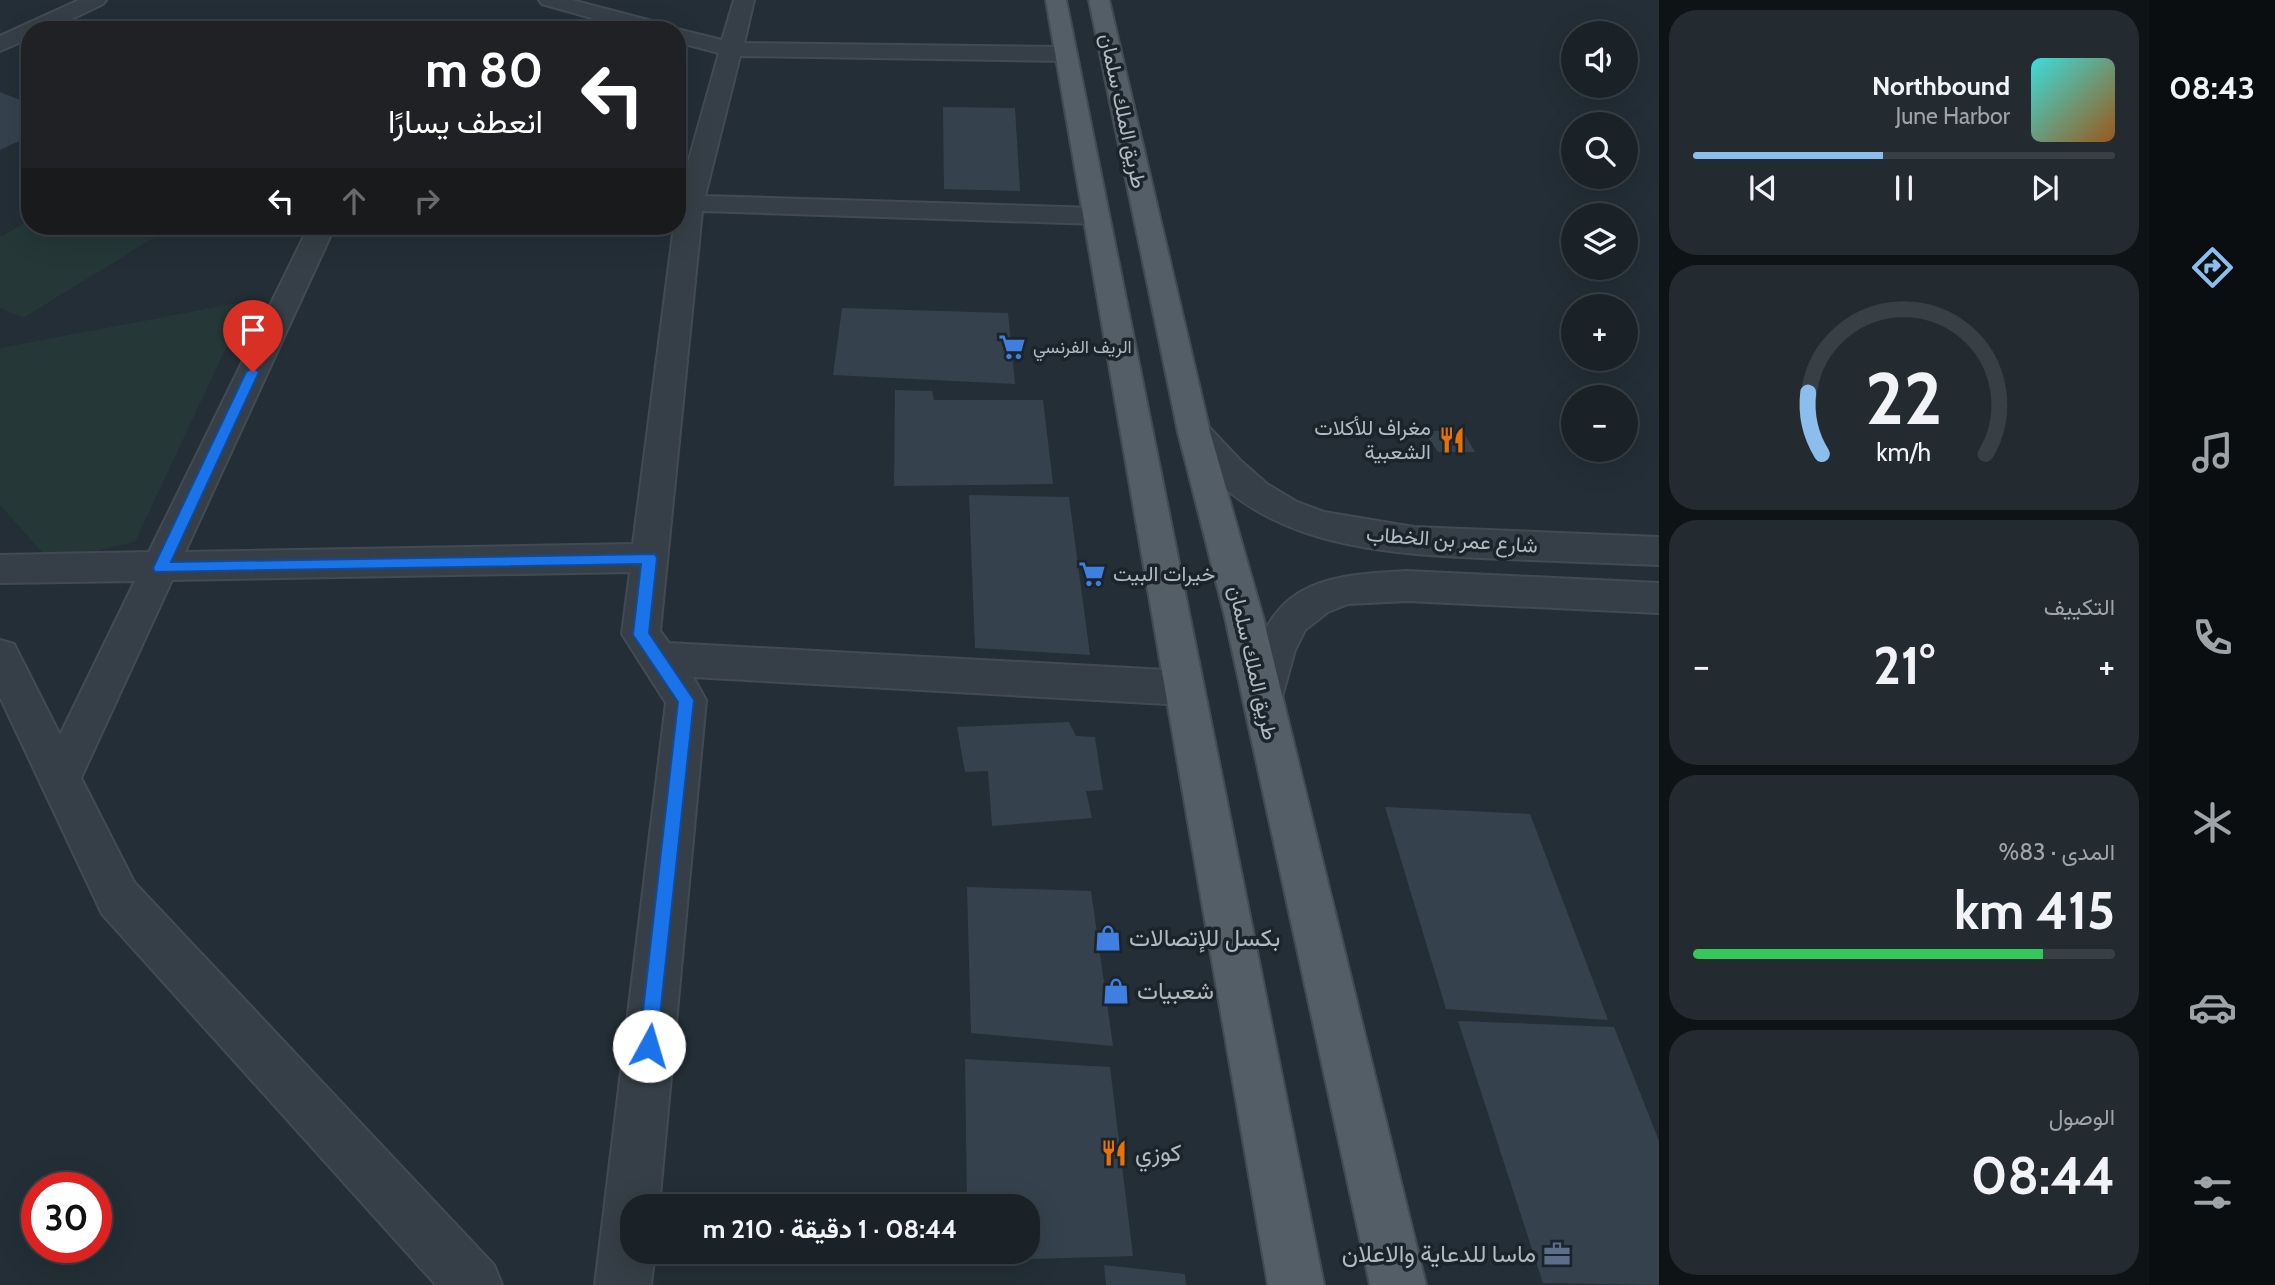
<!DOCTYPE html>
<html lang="ar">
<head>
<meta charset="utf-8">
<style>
  :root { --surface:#1a2228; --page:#232a30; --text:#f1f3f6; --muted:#9fa4a8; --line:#383f45; --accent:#8cbeed }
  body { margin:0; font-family:Cabin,Vazirmatn,sans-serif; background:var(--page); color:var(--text); direction:rtl; height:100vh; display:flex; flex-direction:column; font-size:26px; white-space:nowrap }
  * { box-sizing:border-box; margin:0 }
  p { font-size:23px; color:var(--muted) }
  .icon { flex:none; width:38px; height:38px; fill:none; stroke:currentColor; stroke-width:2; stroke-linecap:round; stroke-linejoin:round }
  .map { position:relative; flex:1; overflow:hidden; direction:ltr }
  .details { display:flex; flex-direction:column; gap:10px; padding:10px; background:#0e1316; width:490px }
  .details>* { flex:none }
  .top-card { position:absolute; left:21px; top:21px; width:665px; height:214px; border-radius:28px; box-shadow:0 7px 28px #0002,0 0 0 2px var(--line); direction:rtl; background:#202124; color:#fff; overflow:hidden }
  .controls { position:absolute; left:1561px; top:21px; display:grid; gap:14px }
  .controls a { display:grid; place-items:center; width:77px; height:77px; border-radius:50%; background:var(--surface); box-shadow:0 7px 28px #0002,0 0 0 2px var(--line); font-size:35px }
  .speed { position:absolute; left:21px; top:1172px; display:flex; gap:14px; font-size:35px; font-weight:700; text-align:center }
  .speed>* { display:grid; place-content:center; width:91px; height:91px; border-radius:50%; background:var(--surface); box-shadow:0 7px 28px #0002,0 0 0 2px var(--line); line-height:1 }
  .speed .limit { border:10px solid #d22; background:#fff; color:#111 }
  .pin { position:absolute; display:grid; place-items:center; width:60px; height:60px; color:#fff; margin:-72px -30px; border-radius:50% 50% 50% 0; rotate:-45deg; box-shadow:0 0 7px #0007 }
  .pin .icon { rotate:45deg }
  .me { position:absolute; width:77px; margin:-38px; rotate:6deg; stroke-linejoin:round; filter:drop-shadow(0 0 5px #0008) }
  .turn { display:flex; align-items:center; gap:24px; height:147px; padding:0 28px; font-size:32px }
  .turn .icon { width:91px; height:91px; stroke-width:2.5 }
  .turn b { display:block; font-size:49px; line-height:60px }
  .lanes { display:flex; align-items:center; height:66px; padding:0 28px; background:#0003; justify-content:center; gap:35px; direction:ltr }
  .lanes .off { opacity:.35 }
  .big { font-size:52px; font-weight:700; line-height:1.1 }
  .details .widget { flex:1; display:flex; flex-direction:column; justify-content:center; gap:10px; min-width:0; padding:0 24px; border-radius:28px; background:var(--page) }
  .details .dial { align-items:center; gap:0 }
  .dial svg { height:182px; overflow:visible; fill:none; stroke:var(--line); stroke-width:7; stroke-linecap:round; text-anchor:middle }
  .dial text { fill:var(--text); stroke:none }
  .song { display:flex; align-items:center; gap:21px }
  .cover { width:84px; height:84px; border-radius:10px; background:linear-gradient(135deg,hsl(180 70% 55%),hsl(30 70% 35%)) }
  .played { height:7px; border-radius:4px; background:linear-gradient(90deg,var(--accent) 45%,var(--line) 45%) }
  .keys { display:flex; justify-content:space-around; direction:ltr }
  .heat { display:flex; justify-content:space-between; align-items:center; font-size:38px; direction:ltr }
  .charge { height:10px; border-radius:5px; background:linear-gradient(90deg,#34c759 83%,var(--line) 0) }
  .trip { position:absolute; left:620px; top:1194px; width:420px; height:70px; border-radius:28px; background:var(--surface); box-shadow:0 7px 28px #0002,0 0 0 2px var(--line); font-weight:700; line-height:70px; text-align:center; direction:rtl }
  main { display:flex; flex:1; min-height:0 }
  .dock { display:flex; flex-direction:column; width:126px; justify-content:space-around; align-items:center; background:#0a0e10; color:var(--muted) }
  .dock .icon { width:49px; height:49px }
  .dock .on { color:var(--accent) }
  .dock b { font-size:32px; color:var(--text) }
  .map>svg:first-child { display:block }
  .green { fill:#253737 }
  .building { fill:#35424d }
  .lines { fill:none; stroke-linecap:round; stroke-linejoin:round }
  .minor-casing { stroke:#424b53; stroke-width:4 }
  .major-casing { stroke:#424b53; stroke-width:4 }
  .minor { fill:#363f47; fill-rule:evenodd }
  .major { fill:#545e67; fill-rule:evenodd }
  .route { fill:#1a73e8; stroke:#114b97; stroke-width:2 }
  .labels { text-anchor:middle; stroke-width:7; stroke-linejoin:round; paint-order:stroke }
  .far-poi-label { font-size:18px; fill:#b1bac3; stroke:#1b242b; text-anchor:start }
  .street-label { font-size:21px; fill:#b1bac3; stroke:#1b242b }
  .poi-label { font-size:21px; fill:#b1bac3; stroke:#1b242b; text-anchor:end }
  .near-poi-label { font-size:24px; fill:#b1bac3; stroke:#1b242b; text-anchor:start }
</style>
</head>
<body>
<main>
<nav class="dock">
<b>08:43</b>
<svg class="icon on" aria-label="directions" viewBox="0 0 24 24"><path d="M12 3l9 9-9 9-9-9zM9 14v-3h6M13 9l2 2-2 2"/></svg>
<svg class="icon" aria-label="music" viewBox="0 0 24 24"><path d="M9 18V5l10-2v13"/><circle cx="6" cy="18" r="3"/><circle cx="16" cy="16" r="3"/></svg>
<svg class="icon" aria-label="phone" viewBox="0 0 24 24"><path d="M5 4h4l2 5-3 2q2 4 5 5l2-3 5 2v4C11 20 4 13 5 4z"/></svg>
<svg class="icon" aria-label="climate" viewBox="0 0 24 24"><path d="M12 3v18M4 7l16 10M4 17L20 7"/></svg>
<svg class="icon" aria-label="car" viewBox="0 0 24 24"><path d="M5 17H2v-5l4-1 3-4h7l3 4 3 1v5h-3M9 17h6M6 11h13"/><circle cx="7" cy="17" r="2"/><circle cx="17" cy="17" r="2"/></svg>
<svg class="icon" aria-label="filters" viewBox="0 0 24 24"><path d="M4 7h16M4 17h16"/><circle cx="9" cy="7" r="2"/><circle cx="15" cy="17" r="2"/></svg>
</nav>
<section class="details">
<div class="widget">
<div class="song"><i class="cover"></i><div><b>Northbound</b><p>June Harbor</p></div></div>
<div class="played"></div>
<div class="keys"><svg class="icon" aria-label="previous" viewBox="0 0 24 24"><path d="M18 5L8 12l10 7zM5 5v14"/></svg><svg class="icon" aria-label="pause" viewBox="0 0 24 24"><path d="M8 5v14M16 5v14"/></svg><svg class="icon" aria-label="next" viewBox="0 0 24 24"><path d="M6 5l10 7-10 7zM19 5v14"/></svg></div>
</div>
<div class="widget dial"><svg viewBox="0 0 100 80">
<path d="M14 69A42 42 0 1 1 86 69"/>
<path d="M14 69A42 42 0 0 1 8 42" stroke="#8cbeed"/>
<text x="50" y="56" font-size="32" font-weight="700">22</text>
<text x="50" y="72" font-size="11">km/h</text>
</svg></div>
<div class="widget"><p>التكييف</p>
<div class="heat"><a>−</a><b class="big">21°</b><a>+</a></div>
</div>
<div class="widget"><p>المدى · 83%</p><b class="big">415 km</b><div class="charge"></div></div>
<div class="widget"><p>الوصول</p><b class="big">08:44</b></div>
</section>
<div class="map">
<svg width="1659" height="1285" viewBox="0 0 1659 1285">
  <rect width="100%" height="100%" fill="#232e36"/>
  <g class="green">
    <path d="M30 220V226H173L23 318 0 308V237Z"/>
    <path d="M248 301 135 542 50 561 0 505V348Z"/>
  </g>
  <g class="building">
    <path d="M0 92 30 104V136L0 150Z"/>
    <path d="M943 107 1015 108 1020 191 944 189Z"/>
    <path d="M842 308 1008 313 1015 384 833 375Z"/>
    <path d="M895 390 932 391 934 400H1043L1053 484 894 486Z"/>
    <path d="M1424 431H1463L1475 452H1438Z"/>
    <path d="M969 495 1069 497 1090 655 975 648Z"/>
    <path d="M1069 722 1076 736 1095 737 1103 790 1086 791 1092 818 992 826 988 771 965 772 957 727Z"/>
    <path d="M1385 807 1530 814 1608 1020 1446 1009Z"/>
    <path d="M967 887 1091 891 1113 1046 971 1033Z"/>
    <path d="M1458 1021 1614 1027 1659 1141V1285L1543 1283Z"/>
    <path d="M965 1059 1110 1067 1133 1256 968 1261V1251H1027V1206H967Z"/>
    <path d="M1104 1265 1185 1274 1186 1285H1106Z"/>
  </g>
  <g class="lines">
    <g class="minor-casing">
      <g id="minor">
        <path d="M79 0H106L103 4 49 30H30V38L0 51V36Z"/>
        <path d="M539 0H572L667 25 670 30H634L542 4Z"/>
        <path d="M734 0H754L744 43 1066 47 1077 54 1066 61 740 56 705 196 1096 208 1105 210 1109 216 1105 222 1096 224 702 211 660 631 669 643 1184 671 1198 676 1204 688 1198 700 1184 705 693 677 706 700 659 1206H632V1251H655L651 1285H595L666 703 622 634 630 572 172 580 81 778 134 882 494 1265 502 1285H436L102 914 0 697V640L14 644 60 735 135 581 0 583V555L149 552 309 226H335L185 552 633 544 674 226H677V202L719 53 677 42V30H672L677 29 722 40Z"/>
        <path d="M1194 421 1206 424 1241 461 1267 484 1297 502 1324 512 1414 527 1659 537V565C1608 563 1556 561 1505 559 1384 554 1247 550 1178 432L1182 424Z"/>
        <path d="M1407 571 1659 583V613L1407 601 1348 604 1328 612 1305 630 1295 650 1277 715 1263 720 1249 715C1241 698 1248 682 1253 664 1274 579 1332 575 1407 571Z"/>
      </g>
    </g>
    <g class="major-casing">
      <g id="major">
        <path d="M1046 0H1066L1324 1285H1268Z"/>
        <path d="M1089 0H1109L1210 432 1263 617 1426 1285H1370L1225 617 1178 432Z"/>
      </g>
    </g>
    <use href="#minor" class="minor"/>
    <use href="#major" class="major"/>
  </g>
  <path class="route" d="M253 368 259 372 171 562 655 554 657 558 649 633 694 700 656 1053 649 1056 642 1053 639 1046 678 702 633 635 641 564 155 572 153 568 246 372Z"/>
  <defs>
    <g id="supermarket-bare" transform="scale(2.1)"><path d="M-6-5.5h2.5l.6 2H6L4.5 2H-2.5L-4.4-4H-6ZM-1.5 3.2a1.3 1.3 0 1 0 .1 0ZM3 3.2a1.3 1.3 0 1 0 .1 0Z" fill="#3f7fe0" stroke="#1b242b" stroke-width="2.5" paint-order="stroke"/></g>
    <g id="restaurant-bare" transform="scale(2.1)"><path d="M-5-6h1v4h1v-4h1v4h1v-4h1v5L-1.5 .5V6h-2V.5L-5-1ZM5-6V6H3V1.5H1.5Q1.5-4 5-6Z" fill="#e8710a" stroke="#1b242b" stroke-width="2.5" paint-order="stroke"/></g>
    <g id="shop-bare" transform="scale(2.1)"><path d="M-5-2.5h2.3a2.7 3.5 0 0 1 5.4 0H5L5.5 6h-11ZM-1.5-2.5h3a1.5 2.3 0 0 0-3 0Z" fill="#3f7fe0" stroke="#1b242b" stroke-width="2.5" paint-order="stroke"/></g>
    <g id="office-bare" transform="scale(2.1)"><path d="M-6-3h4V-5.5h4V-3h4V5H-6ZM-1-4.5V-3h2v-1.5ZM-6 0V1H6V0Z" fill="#5c6f8a" stroke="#1b242b" stroke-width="2.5" paint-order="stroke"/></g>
  </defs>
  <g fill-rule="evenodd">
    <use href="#supermarket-bare" x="1012" y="347"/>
    <use href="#restaurant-bare" x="1452" y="440"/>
    <use href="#supermarket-bare" x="1092" y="574"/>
    <use href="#shop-bare" x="1108" y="938"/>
    <use href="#shop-bare" x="1116" y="991"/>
    <use href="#restaurant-bare" x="1114" y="1153"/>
    <use href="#office-bare" x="1557" y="1254"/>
  </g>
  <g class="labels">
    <g class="far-poi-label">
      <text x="1033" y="353">الريف الفرنسي</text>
    </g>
    <g class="street-label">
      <text transform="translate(1123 111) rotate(78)" y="7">طريق الملك سلمان</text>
      <text transform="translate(1452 540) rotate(4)" y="7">شارع عمر بن الخطاب</text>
      <text transform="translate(1253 663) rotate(77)" y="7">طريق الملك سلمان</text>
    </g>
    <g class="poi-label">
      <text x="1431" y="435">مغراف للأكلات<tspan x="1431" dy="24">الشعبية</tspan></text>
      <text x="1113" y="581" text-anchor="start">خيرات البيت</text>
    </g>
    <g class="near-poi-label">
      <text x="1129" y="946">بكسل للإتصالات</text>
      <text x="1137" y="999">شعبيات</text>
      <text x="1135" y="1161">كوزي</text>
      <text x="1536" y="1262" text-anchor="end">ماسا للدعاية والاعلان</text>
    </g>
  </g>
</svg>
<div class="controls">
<a><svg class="icon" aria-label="sound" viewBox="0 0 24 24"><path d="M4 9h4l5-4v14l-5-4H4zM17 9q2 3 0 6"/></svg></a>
<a><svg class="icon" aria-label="search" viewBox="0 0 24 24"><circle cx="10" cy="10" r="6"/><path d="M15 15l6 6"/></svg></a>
<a><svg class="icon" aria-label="layers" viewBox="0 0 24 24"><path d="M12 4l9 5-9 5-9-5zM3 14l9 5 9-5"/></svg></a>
<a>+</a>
<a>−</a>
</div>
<div class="speed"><div class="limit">30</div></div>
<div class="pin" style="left:253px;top:372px;background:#d93025"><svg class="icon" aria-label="arrive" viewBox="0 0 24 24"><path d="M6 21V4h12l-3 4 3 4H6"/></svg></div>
<svg class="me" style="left:649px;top:1046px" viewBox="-20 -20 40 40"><circle r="19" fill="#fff"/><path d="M0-13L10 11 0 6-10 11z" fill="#1a73e8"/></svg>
<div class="trip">08:44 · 1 دقيقة · 210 m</div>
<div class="top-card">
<div class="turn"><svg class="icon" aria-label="left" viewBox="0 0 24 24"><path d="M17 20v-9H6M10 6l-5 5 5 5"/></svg><div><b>80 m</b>انعطف يسارًا</div></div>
<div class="lanes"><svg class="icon" aria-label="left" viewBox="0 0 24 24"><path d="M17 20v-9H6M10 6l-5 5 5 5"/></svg><svg class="icon off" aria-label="ahead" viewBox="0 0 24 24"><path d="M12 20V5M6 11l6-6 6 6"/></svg><svg class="icon off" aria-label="right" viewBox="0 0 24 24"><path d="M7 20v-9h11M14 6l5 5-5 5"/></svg></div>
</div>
</div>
</main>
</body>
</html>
